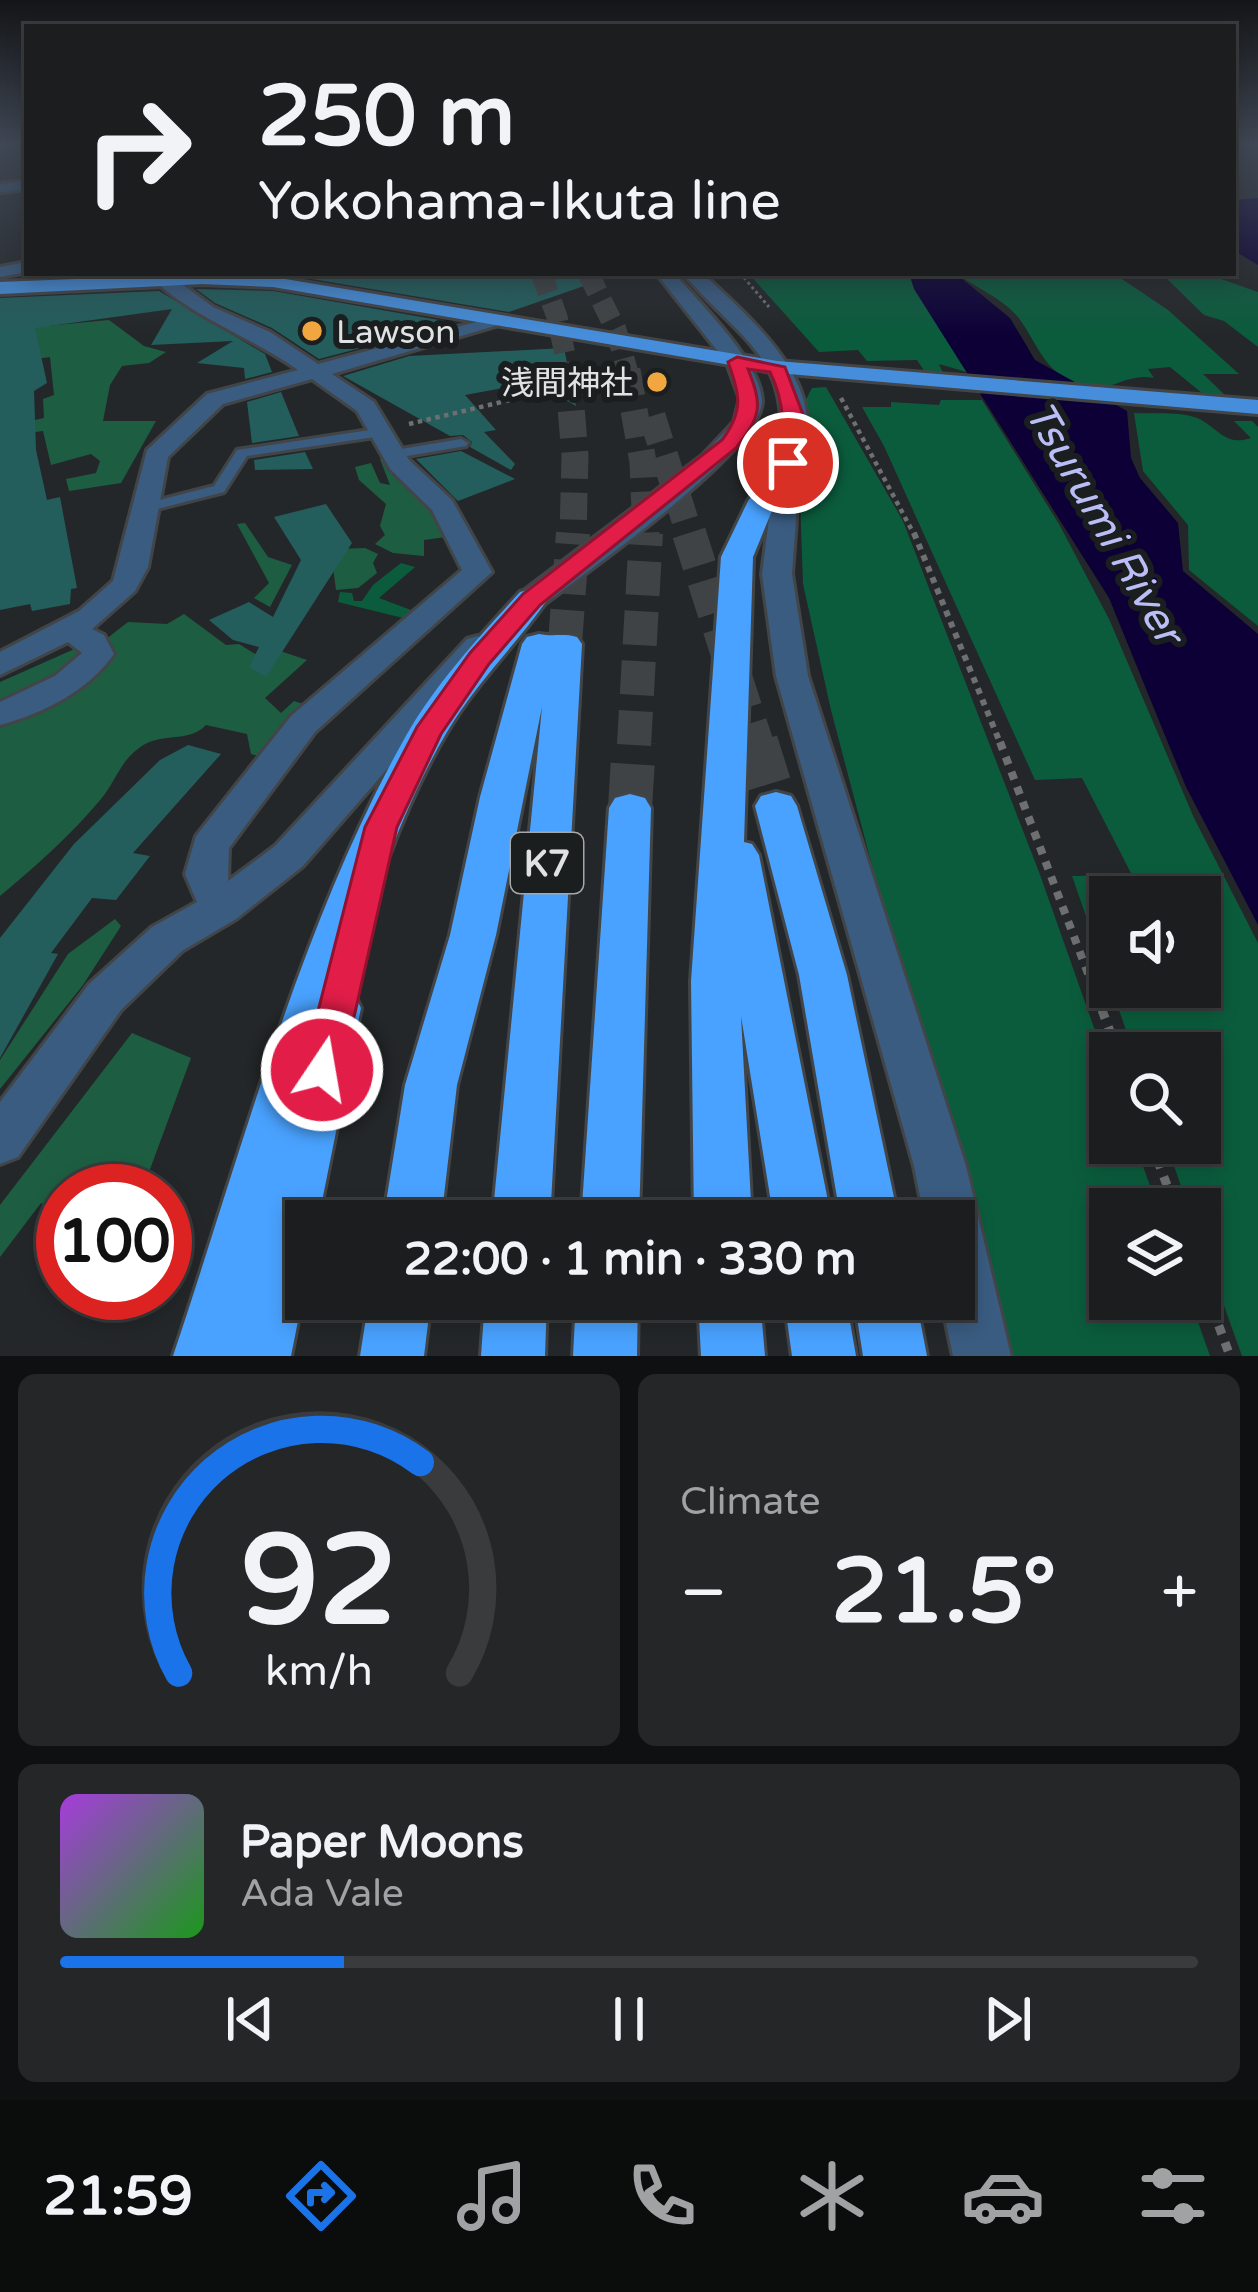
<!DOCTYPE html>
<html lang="en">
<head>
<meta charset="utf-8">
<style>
  :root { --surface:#1b1d1f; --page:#242628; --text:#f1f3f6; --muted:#a0a2a4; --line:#393b3d; --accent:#1a73e8 }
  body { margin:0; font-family:"Varela Round","Noto Sans JP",sans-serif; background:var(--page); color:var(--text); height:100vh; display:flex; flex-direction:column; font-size:45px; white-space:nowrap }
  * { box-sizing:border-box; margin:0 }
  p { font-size:39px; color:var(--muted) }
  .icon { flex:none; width:66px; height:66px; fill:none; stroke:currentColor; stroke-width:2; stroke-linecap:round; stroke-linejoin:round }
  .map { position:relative; height:1356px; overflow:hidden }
  .sheet { display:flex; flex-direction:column; gap:18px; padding:18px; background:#0f1011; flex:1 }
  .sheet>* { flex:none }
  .hud { position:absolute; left:24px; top:24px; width:1212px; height:252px; border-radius:0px; box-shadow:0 6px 18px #0003,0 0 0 3px var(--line); background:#1b1d1f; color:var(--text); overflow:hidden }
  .fabs { position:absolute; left:1089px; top:876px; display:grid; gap:24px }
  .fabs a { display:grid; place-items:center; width:132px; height:132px; border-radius:0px; background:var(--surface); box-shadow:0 6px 18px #0003,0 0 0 3px var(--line); font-size:60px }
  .speed { position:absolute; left:36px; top:1164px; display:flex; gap:24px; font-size:60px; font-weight:700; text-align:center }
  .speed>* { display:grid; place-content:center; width:156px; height:156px; border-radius:50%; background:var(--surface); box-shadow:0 6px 18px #0003,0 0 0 3px var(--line); line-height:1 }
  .speed .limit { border:18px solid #d22; background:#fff; color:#111 }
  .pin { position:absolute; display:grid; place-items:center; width:102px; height:102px; color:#fff; margin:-51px; border:6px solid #fff; border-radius:50%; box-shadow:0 3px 12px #0007 }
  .me { position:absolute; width:132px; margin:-66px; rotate:12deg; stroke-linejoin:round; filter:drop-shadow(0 0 9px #0008) }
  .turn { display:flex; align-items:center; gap:42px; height:252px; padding:0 36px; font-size:54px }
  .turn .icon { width:156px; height:156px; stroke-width:2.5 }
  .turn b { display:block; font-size:84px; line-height:102px }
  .big { font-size:90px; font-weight:800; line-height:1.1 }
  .sheet .card { flex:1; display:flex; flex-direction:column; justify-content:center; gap:18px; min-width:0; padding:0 42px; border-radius:18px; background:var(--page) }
  .sheet .dial { align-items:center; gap:0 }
  .dial svg { height:312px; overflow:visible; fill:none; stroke:var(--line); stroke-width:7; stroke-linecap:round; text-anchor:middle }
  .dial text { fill:var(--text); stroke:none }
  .song { display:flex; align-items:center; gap:36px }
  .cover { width:144px; height:144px; border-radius:18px; background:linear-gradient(135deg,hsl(280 70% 55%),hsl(120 70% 35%)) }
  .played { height:12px; border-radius:6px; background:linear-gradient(90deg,var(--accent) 25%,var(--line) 25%) }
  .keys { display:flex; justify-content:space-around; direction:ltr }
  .heat { display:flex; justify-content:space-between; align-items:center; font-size:66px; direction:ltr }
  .sheet .tiles { flex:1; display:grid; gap:18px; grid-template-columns:1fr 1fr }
  .card:last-child { grid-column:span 2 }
  .trip { position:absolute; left:285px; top:1200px; width:690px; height:120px; border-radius:0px; background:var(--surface); box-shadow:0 6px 18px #0003,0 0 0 3px var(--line); font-weight:800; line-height:120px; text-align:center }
  .tab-bar { display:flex; height:192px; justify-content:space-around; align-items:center; background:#0b0c0c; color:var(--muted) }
  .tab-bar .icon { width:84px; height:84px }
  .tab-bar .on { color:var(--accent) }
  .tab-bar b { font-size:54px; color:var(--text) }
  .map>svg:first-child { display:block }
  .green { fill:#0b5c3d }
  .forest { fill:#1d5e42 }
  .water { fill:#0c0036 }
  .building { fill:#235e5c }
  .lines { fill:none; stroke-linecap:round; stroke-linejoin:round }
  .motorway-tunnel-far3 { stroke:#404345; stroke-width:21; stroke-dasharray:21 10; stroke-linecap:butt }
  .motorway-tunnel-far2 { stroke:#404345; stroke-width:27; stroke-dasharray:27 14; stroke-linecap:butt }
  .motorway-tunnel-far1 { stroke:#404345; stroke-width:34; stroke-dasharray:34 16; stroke-linecap:butt }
  .motorway-tunnel { stroke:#404345; stroke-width:44; stroke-dasharray:44 22; stroke-linecap:butt }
  .service-casing { stroke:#424547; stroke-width:6 }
  .minor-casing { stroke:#424547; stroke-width:6 }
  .tertiary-casing { stroke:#424547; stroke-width:6 }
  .primary-casing { stroke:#424547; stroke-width:6 }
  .motorway-casing { stroke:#424547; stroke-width:6 }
  .path-far4 { stroke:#6d6f71; stroke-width:3; stroke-dasharray:3 3; stroke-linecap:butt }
  .path-far3 { stroke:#6d6f71; stroke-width:4.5; stroke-dasharray:4.5 4.5; stroke-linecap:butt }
  .path-far2 { stroke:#6d6f71; stroke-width:6; stroke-dasharray:6 6; stroke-linecap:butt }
  .path-far1 { stroke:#6d6f71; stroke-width:8; stroke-dasharray:8 8; stroke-linecap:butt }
  .path { stroke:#6d6f71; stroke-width:9; stroke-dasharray:9 9; stroke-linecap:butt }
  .service { fill:#3a5c81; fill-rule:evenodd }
  .minor { fill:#3a5c81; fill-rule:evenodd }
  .tertiary { fill:#3a5c81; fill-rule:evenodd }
  .primary { fill:#468edb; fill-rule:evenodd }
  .motorway { fill:#49a2ff; fill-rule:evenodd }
  .route { fill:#e11d48; stroke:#92132f; stroke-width:3 }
  .poi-dot { fill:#f1a640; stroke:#1b1e1f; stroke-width:4.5 }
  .labels { text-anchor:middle; stroke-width:12; stroke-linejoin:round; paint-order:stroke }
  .far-poi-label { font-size:33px; fill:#e0e2e3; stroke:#1b1e1f; text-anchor:start }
  .shield { fill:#1b1e1f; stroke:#a5a7a8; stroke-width:3 }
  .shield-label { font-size:36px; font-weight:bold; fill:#e0e2e3 }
  .water-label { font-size:42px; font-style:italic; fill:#bbbef6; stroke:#1b1e1f }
</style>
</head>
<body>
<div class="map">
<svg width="1258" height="1356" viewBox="0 0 1258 1356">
  <rect width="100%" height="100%" fill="#242729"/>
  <g class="green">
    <path d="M748 273H908L970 373 939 364 945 378H929L917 360 867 361 858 350 819 352Z"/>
    <path d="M955 273H1113L1168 310 1239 374H1203L1225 395 1202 393 1170 367 1148 369 1154 378C1126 373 1114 391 1090 387 1044 378 1040 346 1018 317 1003 299 974 286 955 273Z"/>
    <path d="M1161 273H1204L1258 292V347L1224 321 1204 315Z"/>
    <path d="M826 387 903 521 1039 872 1110 1073V1143H1135L1158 1209H1110V1299H1190L1210 1356H994L962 1207 831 710 803 584 799 469 803 452 802 407 812 388Z"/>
    <path d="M941 400H982L1059 524 1109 619 1194 818 1258 943V1356H1242L1200 1239V1209H1189L1166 1143H1200V1053H1134L1111 987H1200V897H1110V985L1072 876 1132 875 1082 778 1035 780 884 446 862 407H891V402L939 405Z"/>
    <path d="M1134 413C1153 414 1180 411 1197 418 1219 428 1225 447 1251 438L1234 421H1252L1258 427V626L1189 570 1188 525 1143 471Z"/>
    <path d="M401 563 415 567 379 598 411 610 403 618 338 602 340 592 352 593 354 601H362L373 585Z"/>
  </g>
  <g class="forest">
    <path d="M109 320 144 346 166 352 149 363 122 366 110 385 103 421H156L121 483 69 491 66 479 96 473 100 461 91 454 51 465 43 431 28 433 26 422 44 418 43 399 54 395 50 357 0 364 14 329Z"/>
    <path d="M389 456 436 510 446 537 424 540V556L393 553 375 544 385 535 380 526 386 504 359 480 355 467 371 463 380 483 390 485 380 459Z"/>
    <path d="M245 523 268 557 292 565 270 607 254 598 269 583 237 524Z"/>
    <path d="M365 548 378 554 373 563 377 573 358 588 336 590 332 560 340 549Z"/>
    <path d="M184 614 226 645 239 644 255 654 271 648 307 660 265 698 281 713 294 701 309 706 264 757 251 754 247 734 206 725C188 744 160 731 139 748 119 763 116 781 101 799 70 836 37 865 0 896V722L128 622 167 624Z"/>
    <path d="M79 647 84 657 74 669 0 705V682Z"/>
    <path d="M115 919 121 926 83 985 0 1089V1060L68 954Z"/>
    <path d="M132 1033 191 1058 142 1191H63V1215L41 1203 0 1257V1205Z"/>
  </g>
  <g class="water">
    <path d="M1258 198V265L1233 250V200Z"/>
    <path d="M909 273H955L1010 318 1035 360 1127 411 1131 458 1140 478 1178 523 1183 571 1258 634V925L1186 787 1109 598 914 289Z"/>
  </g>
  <g class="building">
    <path d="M276 273H606L607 278 509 312Z"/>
    <path d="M196 289 273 291 456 323 319 359 272 328 215 303Z"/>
    <path d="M159 291 265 354 272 372 245 379 244 368 197 363 233 341 151 345 172 309 35 328 47 383 34 391 36 450 47 500 60 497 77 588 71 589 70 604 32 611 30 604 0 610V298Z"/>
    <path d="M564 348 576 406 536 382 465 395 496 430 484 432 515 464 511 470 470 447 472 442 463 435 450 436 343 376 409 356Z"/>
    <path d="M281 392 299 436 252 443 247 402Z"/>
    <path d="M461 451 515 479 458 501 416 459Z"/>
    <path d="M305 452 313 469 255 470 254 460Z"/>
    <path d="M326 504 352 543 266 677 249 667 259 647 233 640 209 620 249 602 273 617 301 560 274 517Z"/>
    <path d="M188 745 221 754 133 853 150 856 116 900 92 898 51 953 58 954 0 1058V938L74 844 160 760Z"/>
  </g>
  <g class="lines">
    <g class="motorway-tunnel-far3">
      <path d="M541 273 557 317 569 373"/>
      <path d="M588 273 616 330 628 373"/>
    </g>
    <g class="motorway-tunnel-far2">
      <path d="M568 370 575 456 573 536"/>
      <path d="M627 370 643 462 646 536"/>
      <path d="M652 416 690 536"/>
    </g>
    <g class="motorway-tunnel-far1">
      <path d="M689 533 757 745"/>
      <path d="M565 644 573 533"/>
      <path d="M634 745 646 533"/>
    </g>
    <g class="motorway-tunnel">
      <path d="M756 742 776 806"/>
      <path d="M630 808 634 742"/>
    </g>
    <g class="service-casing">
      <g id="service">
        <path d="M383 428 388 429V435L247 456 224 492 145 512 138 508 140 505 214 486 237 450Z"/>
        <path d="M461 439 468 443 466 446 395 458 388 454 395 450Z"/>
      </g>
    </g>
    <g class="minor-casing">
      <g id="minor">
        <path d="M27 181V189L0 192V184Z"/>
        <path d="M27 262V272L0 277V267Z"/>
        <path d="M147 273H167L213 307 270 332 318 364 495 317 505 323 332 374 374 402 409 460 452 500 492 572 315 732 229 848 228 881 275 846 467 639 478 636 494 646 303 866 236 919 182 951 121 1010 18 1157 0 1164V1102L89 984 152 927 197 902 185 874 196 836 291 716 462 570 432 510 390 469 357 411 312 379 223 404 168 457 148 567 135 591 92 629 104 635 114 654C88 691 44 713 0 725V702L55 676 82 653 68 642 0 675V652L79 611 113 581 147 450 207 394 298 370C249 335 189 317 147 273Z"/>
        <path d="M788 456 800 463 792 574 808 676 966 1166 1011 1356H953L941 1299H954V1221H925L914 1166 776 676 762 574 776 463Z"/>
      </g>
    </g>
    <g class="tertiary-casing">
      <g id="tertiary">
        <path d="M656 273H674C699 303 761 362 762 401 762 450 586 572 543 605H521L517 599 521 593 702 456 734 422 740 399 727 363Z"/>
        <path d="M683 273H702C753 321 837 390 797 468H779L776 463C799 361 740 341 683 273Z"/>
      </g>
    </g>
    <g class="primary-casing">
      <path id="primary" d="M202 274 273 277 777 361 1258 400V414L777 373 273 287 202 284 0 294V282Z"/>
    </g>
    <g class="motorway-casing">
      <g id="motorway">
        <path d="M788 455 802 463 776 501 753 557 744 842 752 844 759 855 832 1221H774L741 1016 752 1221H694L691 981 721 557 748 501 778 457Z"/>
        <path d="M532 589 548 599C516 645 476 683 447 732 401 810 370 904 344 991L354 994 361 1008 318 1221H306V1281L291 1356H173C241 1154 302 919 407 734 437 682 480 636 520 592Z"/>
        <path d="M539 634C553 637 563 633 577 637L582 644 550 1221H492L542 707 496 935 457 1085 441 1221H383L405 1085 450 935 480 797 522 644 527 637Z"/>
        <path d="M776 792 791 796 797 806 847 975 899 1221H841L799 975 755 806 761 796Z"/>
        <path d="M630 794 645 798 651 808 639 1221H581L609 808 615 798Z"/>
        <path d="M369 1299H431L424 1356H360Z"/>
        <path d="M485 1299H547L545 1356H481Z"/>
        <path d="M576 1299H638L637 1356H573Z"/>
        <path d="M698 1299H760L765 1356H701Z"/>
        <path d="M784 1299H846L856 1356H792Z"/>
        <path d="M854 1299H916L927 1356H863Z"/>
      </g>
    </g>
    <g class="path-far4">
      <path d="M740 273 769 307"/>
      <path d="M611 373 630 368"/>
    </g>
    <g class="path-far3">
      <path d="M841 398 915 536"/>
      <path d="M409 424 527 396 532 386 575 383 622 370"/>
    </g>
    <path class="path-far2" d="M914 533 1001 745"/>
    <path class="path-far1" d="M1000 742 1103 1013"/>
    <g class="path">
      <path d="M1102 1010 1118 1053"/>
      <path d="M1151 1143 1176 1209"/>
      <path d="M1200 1275 1230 1356"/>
    </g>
    <use href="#service" class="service"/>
    <use href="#minor" class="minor"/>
    <use href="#tertiary" class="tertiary"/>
    <use href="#primary" class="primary"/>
    <use href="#motorway" class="motorway"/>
  </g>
  <linearGradient id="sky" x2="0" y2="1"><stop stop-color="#141517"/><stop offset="0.43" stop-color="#3f4754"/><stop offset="1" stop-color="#3f4754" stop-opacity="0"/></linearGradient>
  <rect width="1258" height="336" fill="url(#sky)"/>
  <path class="route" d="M737 357 785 367 805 420 798 463 788 469 777 463C784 428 786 405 770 372L748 369C763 407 761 416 736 448L540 605 489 664 441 734 397 827 342 1070 336 1081 322 1086 309 1081 303 1070 365 827 417 727 470 653 523 594 722 440C744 411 740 394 728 362Z"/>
  <g class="poi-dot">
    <circle cx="312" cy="331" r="12"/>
    <circle cx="657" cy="382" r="12"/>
  </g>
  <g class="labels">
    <g class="far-poi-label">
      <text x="336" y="343">Lawson</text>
      <text x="633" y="394" text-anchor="end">浅間神社</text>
    </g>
    <rect class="shield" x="511" y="833" width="72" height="60" rx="9"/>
    <g class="shield-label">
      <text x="547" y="876">K7</text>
    </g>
    <g class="water-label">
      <text transform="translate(1105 522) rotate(60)" y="15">Tsurumi River</text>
    </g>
  </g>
</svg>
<div class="fabs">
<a><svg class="icon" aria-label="sound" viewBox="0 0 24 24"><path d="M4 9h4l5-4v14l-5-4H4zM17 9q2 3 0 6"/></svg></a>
<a><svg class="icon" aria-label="search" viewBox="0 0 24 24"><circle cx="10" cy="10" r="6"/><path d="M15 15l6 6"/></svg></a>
<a><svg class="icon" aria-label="layers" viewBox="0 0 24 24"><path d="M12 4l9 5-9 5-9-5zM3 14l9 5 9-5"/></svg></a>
</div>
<div class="speed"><div class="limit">100</div></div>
<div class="pin" style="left:788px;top:463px;background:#d93025"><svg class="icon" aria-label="arrive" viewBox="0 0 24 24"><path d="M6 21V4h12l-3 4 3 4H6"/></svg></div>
<svg class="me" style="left:322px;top:1070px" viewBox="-20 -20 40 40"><circle r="17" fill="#e11d48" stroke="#fff" stroke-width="3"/><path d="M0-11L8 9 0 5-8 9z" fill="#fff"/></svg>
<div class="trip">22:00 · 1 min · 330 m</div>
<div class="hud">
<div class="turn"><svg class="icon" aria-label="right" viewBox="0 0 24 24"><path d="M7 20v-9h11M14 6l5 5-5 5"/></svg><div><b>250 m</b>Yokohama-Ikuta line</div></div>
</div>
</div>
<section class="sheet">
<div class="tiles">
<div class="card dial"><svg viewBox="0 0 100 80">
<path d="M14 69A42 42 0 1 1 86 69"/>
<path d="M14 69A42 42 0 0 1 76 15" stroke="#1a73e8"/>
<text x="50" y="56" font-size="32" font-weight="700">92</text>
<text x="50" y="72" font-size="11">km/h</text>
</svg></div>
<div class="card"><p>Climate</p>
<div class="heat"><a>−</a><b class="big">21.5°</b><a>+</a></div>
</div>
<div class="card">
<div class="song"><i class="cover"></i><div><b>Paper Moons</b><p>Ada Vale</p></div></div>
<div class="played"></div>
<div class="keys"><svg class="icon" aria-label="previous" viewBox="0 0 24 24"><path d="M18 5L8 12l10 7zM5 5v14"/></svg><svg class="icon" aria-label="pause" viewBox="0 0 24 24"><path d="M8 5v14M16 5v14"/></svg><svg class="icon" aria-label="next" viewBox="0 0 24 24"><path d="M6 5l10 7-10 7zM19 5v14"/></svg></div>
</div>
</div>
</section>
<nav class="tab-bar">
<b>21:59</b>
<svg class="icon on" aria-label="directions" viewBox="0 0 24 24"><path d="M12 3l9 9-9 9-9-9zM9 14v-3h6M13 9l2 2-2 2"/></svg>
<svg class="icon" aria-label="music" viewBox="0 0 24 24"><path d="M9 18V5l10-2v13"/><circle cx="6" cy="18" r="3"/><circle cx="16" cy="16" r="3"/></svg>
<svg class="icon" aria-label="phone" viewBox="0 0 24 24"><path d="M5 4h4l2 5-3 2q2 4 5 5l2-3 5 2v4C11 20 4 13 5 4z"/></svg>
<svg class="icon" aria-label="climate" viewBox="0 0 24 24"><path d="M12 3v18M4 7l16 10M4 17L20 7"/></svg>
<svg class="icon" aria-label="car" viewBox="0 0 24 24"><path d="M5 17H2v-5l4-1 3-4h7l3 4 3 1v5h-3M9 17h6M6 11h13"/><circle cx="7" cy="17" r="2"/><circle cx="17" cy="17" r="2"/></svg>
<svg class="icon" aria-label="filters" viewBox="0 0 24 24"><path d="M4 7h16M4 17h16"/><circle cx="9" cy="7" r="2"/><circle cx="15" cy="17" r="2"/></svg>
</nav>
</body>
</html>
